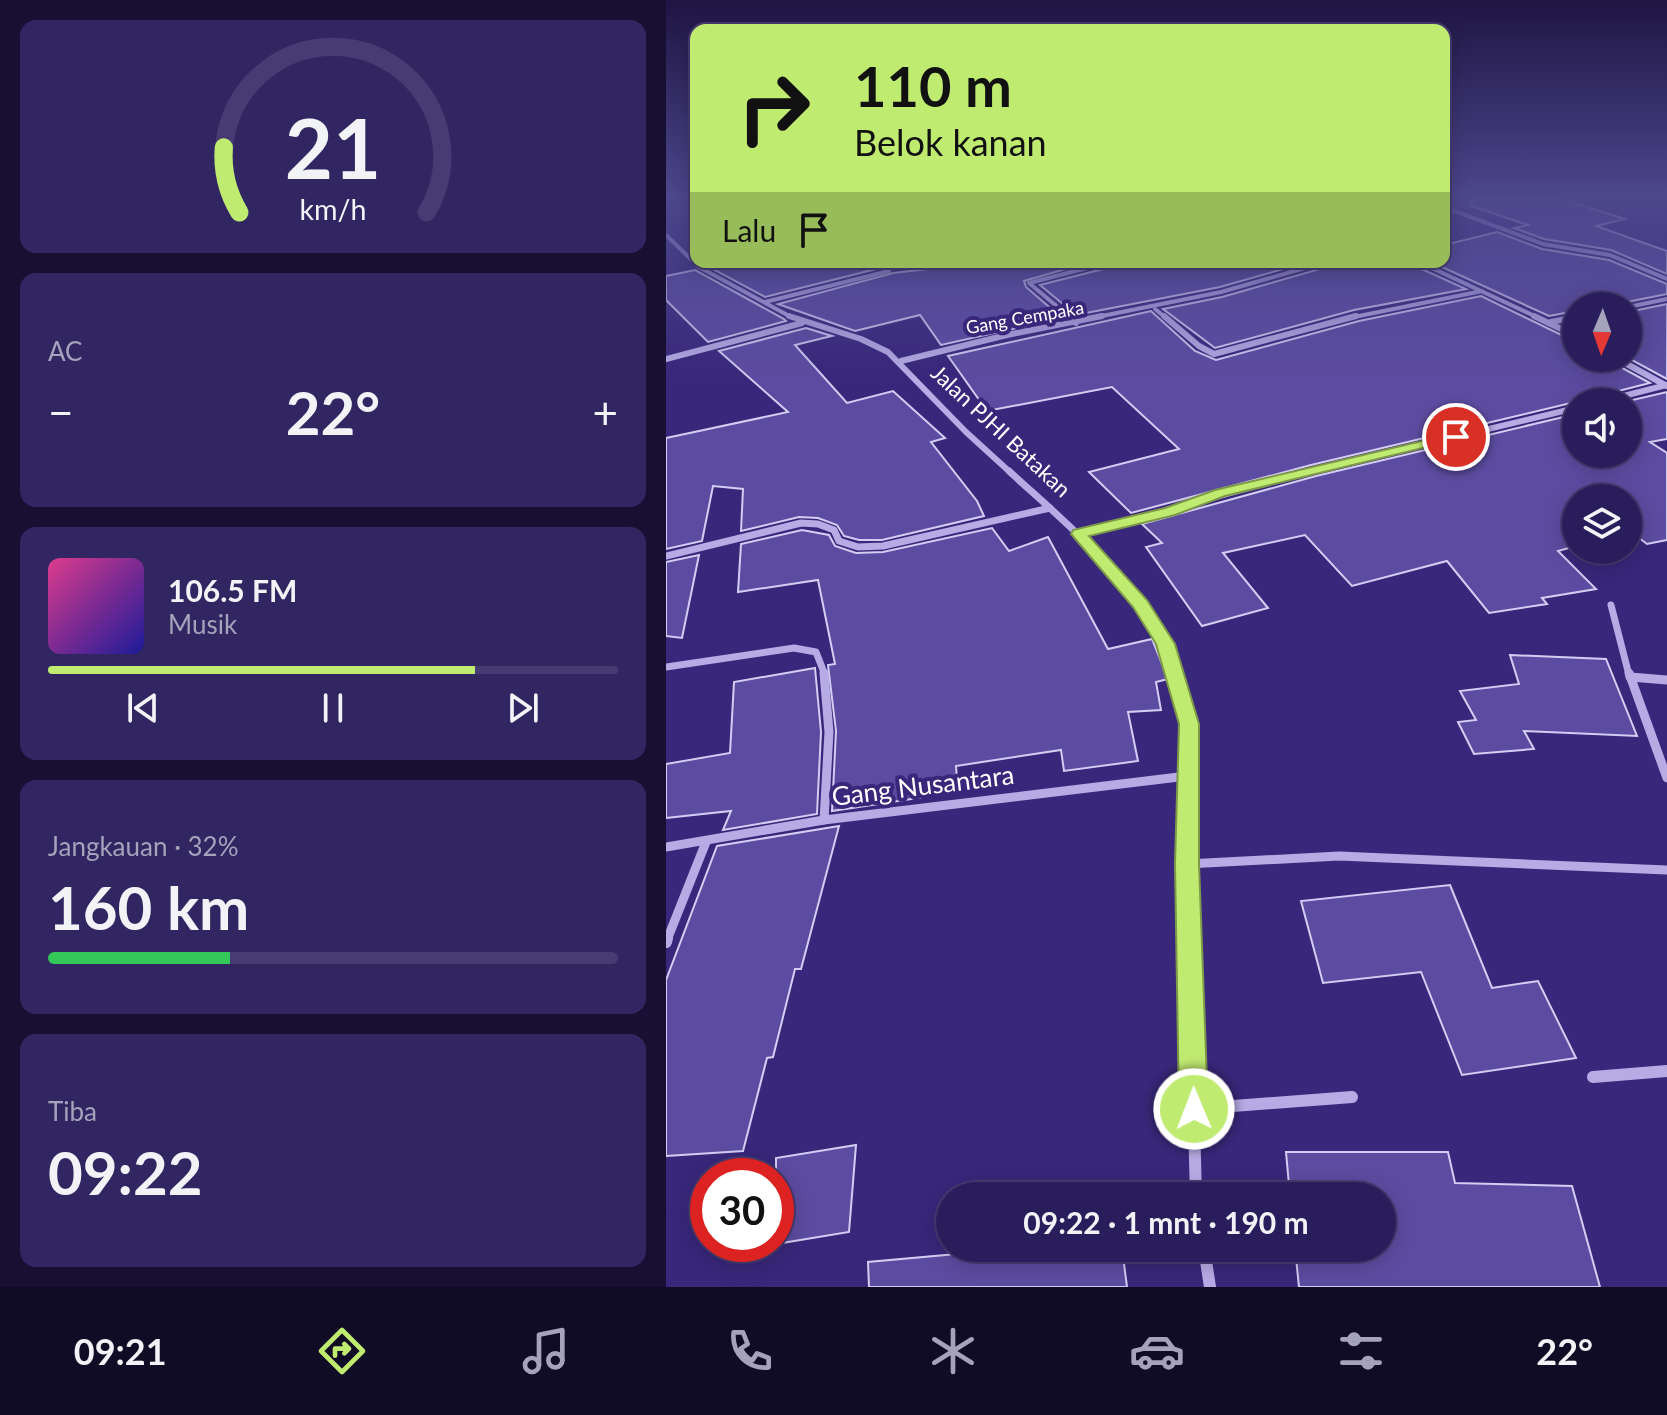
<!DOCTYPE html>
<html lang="id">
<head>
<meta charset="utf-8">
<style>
  :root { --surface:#2a1d5c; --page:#322662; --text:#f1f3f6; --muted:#a5a2bb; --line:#463b72; --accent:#c0eb71 }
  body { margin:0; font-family:Lato,sans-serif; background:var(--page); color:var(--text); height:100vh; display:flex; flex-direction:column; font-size:30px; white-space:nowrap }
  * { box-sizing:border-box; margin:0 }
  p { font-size:26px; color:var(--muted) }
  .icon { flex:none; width:44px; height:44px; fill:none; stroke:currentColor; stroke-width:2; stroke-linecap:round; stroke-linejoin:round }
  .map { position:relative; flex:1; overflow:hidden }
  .panel { display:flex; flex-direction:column; gap:20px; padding:20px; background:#171033; width:666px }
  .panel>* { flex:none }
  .banner { position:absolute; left:24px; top:24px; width:760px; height:244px; border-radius:16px; box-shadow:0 4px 20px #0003,0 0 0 2px var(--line); background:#c0eb71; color:#111; overflow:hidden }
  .needle { width:52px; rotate:182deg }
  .controls { position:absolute; left:896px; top:292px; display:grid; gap:16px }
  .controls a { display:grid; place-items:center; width:80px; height:80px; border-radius:50%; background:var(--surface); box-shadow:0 4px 20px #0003,0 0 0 2px var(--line); font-size:40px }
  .speed { position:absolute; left:24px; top:1158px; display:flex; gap:16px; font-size:40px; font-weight:700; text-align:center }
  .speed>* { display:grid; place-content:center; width:104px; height:104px; border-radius:50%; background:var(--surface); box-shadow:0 4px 20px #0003,0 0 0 2px var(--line); line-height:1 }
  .speed .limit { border:12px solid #d22; background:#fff; color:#111 }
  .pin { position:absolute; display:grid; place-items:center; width:68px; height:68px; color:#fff; margin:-34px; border:4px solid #fff; border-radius:50%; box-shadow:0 2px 8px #0007 }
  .me { position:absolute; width:88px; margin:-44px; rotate:359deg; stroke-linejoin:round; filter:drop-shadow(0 0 6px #0008) }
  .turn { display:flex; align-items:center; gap:28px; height:168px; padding:0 32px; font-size:36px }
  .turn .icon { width:104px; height:104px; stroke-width:2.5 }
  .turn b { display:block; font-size:56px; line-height:68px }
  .then { display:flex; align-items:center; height:76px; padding:0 32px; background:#0003; gap:16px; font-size:30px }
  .big { font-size:60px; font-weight:700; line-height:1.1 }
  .panel .tile { flex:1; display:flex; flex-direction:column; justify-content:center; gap:12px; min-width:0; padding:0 28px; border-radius:16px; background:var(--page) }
  .panel .dial { align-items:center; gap:0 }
  .dial svg { height:208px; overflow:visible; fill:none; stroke:var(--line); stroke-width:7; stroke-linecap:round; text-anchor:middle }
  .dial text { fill:var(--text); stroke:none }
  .song { display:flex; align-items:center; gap:24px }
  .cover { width:96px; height:96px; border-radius:12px; background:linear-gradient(135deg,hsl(330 70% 55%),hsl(240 70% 35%)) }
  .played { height:8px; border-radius:4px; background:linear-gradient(90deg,var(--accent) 75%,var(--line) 75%) }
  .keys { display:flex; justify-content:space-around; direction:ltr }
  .heat { display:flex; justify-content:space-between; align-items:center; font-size:44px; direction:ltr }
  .charge { height:12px; border-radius:6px; background:linear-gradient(90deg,#34c759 32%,var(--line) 0) }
  .trip { position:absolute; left:270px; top:1182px; width:460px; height:80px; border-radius:40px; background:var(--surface); box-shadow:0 4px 20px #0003,0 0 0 2px var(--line); font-weight:700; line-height:80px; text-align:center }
  .tab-bar { display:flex; height:128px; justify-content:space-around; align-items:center; background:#110c25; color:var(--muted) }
  .tab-bar .icon { width:56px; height:56px }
  .tab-bar .selected { color:var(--accent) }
  .tab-bar b { font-size:36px; color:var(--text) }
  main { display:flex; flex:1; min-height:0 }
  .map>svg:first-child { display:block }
  .building { fill:#5c4ca1; stroke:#d4cdf3; stroke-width:2 }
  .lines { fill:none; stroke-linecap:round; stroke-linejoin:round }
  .minor-far4 { stroke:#b6abe4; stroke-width:4 }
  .minor-far3 { stroke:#b6abe4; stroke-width:6 }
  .minor-far2 { stroke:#b6abe4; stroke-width:7 }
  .minor-far1 { stroke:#b6abe4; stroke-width:9 }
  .minor { stroke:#b6abe4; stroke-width:12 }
  .route { fill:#c0eb71; stroke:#7d9949; stroke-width:2 }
  .labels { text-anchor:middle; stroke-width:8; stroke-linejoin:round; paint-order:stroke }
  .far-street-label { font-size:18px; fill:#fff; stroke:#38277a }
  .street-label { font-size:22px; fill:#fff; stroke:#38277a }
  .near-street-label { font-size:26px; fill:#fff; stroke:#38277a }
</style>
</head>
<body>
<main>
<section class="panel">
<div class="tile dial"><svg viewBox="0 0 100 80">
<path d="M14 69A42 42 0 1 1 86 69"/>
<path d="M14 69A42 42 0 0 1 8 44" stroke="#c0eb71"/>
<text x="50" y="56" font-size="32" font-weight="700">21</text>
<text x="50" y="72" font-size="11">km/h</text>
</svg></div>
<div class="tile"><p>AC</p>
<div class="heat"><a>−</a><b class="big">22°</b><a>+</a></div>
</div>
<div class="tile">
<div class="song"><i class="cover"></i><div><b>106.5 FM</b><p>Musik</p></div></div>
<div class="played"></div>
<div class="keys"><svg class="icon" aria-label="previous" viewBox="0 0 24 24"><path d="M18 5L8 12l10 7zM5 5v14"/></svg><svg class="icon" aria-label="pause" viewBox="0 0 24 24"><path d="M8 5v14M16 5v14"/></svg><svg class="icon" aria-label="next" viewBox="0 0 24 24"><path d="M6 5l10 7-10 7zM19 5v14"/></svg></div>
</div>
<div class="tile"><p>Jangkauan · 32%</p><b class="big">160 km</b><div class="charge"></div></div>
<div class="tile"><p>Tiba</p><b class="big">09:22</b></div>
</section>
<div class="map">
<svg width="1001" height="1287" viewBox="0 0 1001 1287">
  <rect width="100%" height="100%" fill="#38277a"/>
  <g class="building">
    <path d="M806 199H895L959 219 930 226 1001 251V274L945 250 878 239 848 228 862 225 805 206Z"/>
    <path d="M831 232 876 249 943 260 1001 284V294L961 302 957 306H910V311L883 316 765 262H778V245Z"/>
    <path d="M66 262H211L214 268 99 297 43 267Z"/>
    <path d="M323 262H424L358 281 360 287 396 318 275 345 254 315 189 331 112 304 227 273Z"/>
    <path d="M449 262H642L554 287 410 315 374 285 445 267Z"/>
    <path d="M665 262H748L751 267 800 289 688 310 549 348 497 309 556 297 661 267Z"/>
    <path d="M29 270 118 319 120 321 42 342 0 300V276Z"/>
    <path d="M815 296 910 342V358H944L947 363 984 383 933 396 928 402H909L645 465 465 513 423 472 513 449 446 387 321 411 282 356 485 311 529 351 550 360 693 321Z"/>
    <path d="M1001 304V379L962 358V312Z"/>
    <path d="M140 328 166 336 129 345 181 403 227 391 279 438 265 442 311 501 318 516 216 540H193L178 536 171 525 152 518 133 517 75 531 77 489 47 486 36 541 0 549V438L122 412 53 351Z"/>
    <path d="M1001 392V439L984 442 1001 453V540L981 544 965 532 962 533V498H910V546L892 551 930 589 876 598 881 604 823 613 781 561 686 586 639 535 557 553 602 608 536 626 480 547 496 543 476 524 650 476 910 414V454H962V402H958Z"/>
    <path d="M326 528 343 551 382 537 442 649 486 639 502 679 490 682 495 710 462 712 472 761 398 771 395 750 290 766 292 792 166 811 170 731 162 665 169 664 152 580 72 592 75 544 136 530 163 535 169 546 190 553 217 552Z"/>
    <path d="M33 555 16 638 0 636V562Z"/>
    <path d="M844 655 940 659 971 736 858 731 868 749 808 754 792 722 810 720 794 691 853 684Z"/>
    <path d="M149 668 155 732 151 814 57 830 65 811 0 818V764L64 753 68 682Z"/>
    <path d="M173 826 135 969H129L107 1057 101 1058 77 1151 0 1156V980L51 846Z"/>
    <path d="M784 885 826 988 872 981 910 1058 796 1075 755 972 657 983 635 901Z"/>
    <path d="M190 1145 183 1232 110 1244V1158Z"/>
    <path d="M620 1152H782L789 1183 906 1186 934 1287H633L629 1248H716V1196H624Z"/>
    <path d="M358 1248H456L461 1287H203L202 1262Z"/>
  </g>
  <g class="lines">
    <g class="minor-far4">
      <path d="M778 207 877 244 944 255 1001 279"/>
      <path d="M0 235 33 267 127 318"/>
      <path d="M753 262 873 318"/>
      <path d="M99 302 223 271 216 262"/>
      <path d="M962 307 1001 299"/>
      <path d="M489 309 500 318"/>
      <path d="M405 318 363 283 444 262"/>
      <path d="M426 318 555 292 660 262"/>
      <path d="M683 318 816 291"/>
      <path d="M903 318 910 317"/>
    </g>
    <g class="minor-far3">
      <path d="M123 316 195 339 222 352 300 432 345 473"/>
      <path d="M402 316 410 323"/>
      <path d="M498 316 533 346 548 354 690 316"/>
      <path d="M868 316 910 336"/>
      <path d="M885 322 910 317"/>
      <path d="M950 358 1001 386"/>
      <path d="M0 359 136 323"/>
      <path d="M235 361 341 335 436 316"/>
      <path d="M934 402 1001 385"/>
      <path d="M639 473 910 408"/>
    </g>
    <g class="minor-far2">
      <path d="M343 471C406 529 483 590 508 675"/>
      <path d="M412 534C491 514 568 490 647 471"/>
      <path d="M0 556 135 523 152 524 168 530 173 541 192 547 217 546 384 508"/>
      <path d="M945 605 963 675"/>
      <path d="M0 667 128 648 150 652 159 675"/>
    </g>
    <g class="minor-far1">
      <path d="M508 673 523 724V940"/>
      <path d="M963 673 1001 778"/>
      <path d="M964 677 1001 680"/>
      <path d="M158 820 163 732 158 673"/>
      <path d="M0 847 158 820 521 776"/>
      <path d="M521 864 673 856 1001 870"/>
      <path d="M1 940 40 842"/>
    </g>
    <g class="minor">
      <path d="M523 938 530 1196"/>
      <path d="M0 942 1 938"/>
      <path d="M927 1077 1001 1071"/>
      <path d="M528 1109 686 1097"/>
      <path d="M538 1248 544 1287"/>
    </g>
  </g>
  <linearGradient id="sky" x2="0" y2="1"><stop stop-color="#1f1543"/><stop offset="0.52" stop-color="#4d478d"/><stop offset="1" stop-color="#4d478d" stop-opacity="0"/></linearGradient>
  <rect width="1001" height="380" fill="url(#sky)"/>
  <path class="route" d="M790 433 794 434V439L559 496 509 515 423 536 481 600 509 644 533 724V864L542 1109 538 1119 528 1123 518 1119 513 1109 509 864 513 724 490 644 467 607 405 534 407 530 499 508 549 490Z"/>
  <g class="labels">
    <g class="far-street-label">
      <text transform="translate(359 318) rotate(-10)" y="6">Gang Cempaka</text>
    </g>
    <g class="street-label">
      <text transform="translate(335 431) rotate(43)" y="8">Jalan PJHI Batakan</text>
    </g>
    <g class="near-street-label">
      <text transform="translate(257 786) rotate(-7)" y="9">Gang Nusantara</text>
    </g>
  </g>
</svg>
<div class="controls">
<a><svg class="needle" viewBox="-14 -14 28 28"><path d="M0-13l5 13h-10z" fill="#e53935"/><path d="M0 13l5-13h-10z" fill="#a5a2bb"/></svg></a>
<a><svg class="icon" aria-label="sound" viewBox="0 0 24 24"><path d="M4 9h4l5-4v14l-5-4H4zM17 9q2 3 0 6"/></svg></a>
<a><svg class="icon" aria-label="layers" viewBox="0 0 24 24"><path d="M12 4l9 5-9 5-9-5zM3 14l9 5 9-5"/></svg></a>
</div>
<div class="speed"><div class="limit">30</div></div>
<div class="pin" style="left:790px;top:437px;background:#d93025"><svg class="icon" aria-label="arrive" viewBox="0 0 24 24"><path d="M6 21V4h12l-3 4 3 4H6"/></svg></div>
<svg class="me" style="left:528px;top:1109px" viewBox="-20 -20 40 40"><circle r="17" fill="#c0eb71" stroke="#fff" stroke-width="3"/><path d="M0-11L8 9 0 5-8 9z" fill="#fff"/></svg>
<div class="trip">09:22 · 1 mnt · 190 m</div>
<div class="banner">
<div class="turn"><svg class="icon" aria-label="right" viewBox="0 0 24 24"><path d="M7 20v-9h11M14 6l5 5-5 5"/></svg><div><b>110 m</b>Belok kanan</div></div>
<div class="then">Lalu<svg class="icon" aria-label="arrive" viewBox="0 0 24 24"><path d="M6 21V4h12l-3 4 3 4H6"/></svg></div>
</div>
</div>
</main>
<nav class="tab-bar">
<b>09:21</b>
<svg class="icon selected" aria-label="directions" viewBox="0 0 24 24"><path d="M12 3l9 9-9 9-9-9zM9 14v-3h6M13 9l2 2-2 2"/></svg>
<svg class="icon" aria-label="music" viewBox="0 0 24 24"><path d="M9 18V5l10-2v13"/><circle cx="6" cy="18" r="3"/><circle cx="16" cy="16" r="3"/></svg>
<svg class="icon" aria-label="phone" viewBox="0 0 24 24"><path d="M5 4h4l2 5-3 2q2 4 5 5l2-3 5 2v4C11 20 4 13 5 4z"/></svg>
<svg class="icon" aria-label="climate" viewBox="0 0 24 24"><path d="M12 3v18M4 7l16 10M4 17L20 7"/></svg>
<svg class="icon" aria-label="car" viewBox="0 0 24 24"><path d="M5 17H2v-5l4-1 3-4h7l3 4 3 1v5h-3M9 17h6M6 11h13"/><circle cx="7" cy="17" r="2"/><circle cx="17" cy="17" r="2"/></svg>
<svg class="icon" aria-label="filters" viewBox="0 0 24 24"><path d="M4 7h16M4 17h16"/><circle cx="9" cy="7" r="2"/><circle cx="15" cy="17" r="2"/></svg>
<b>22°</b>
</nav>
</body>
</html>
